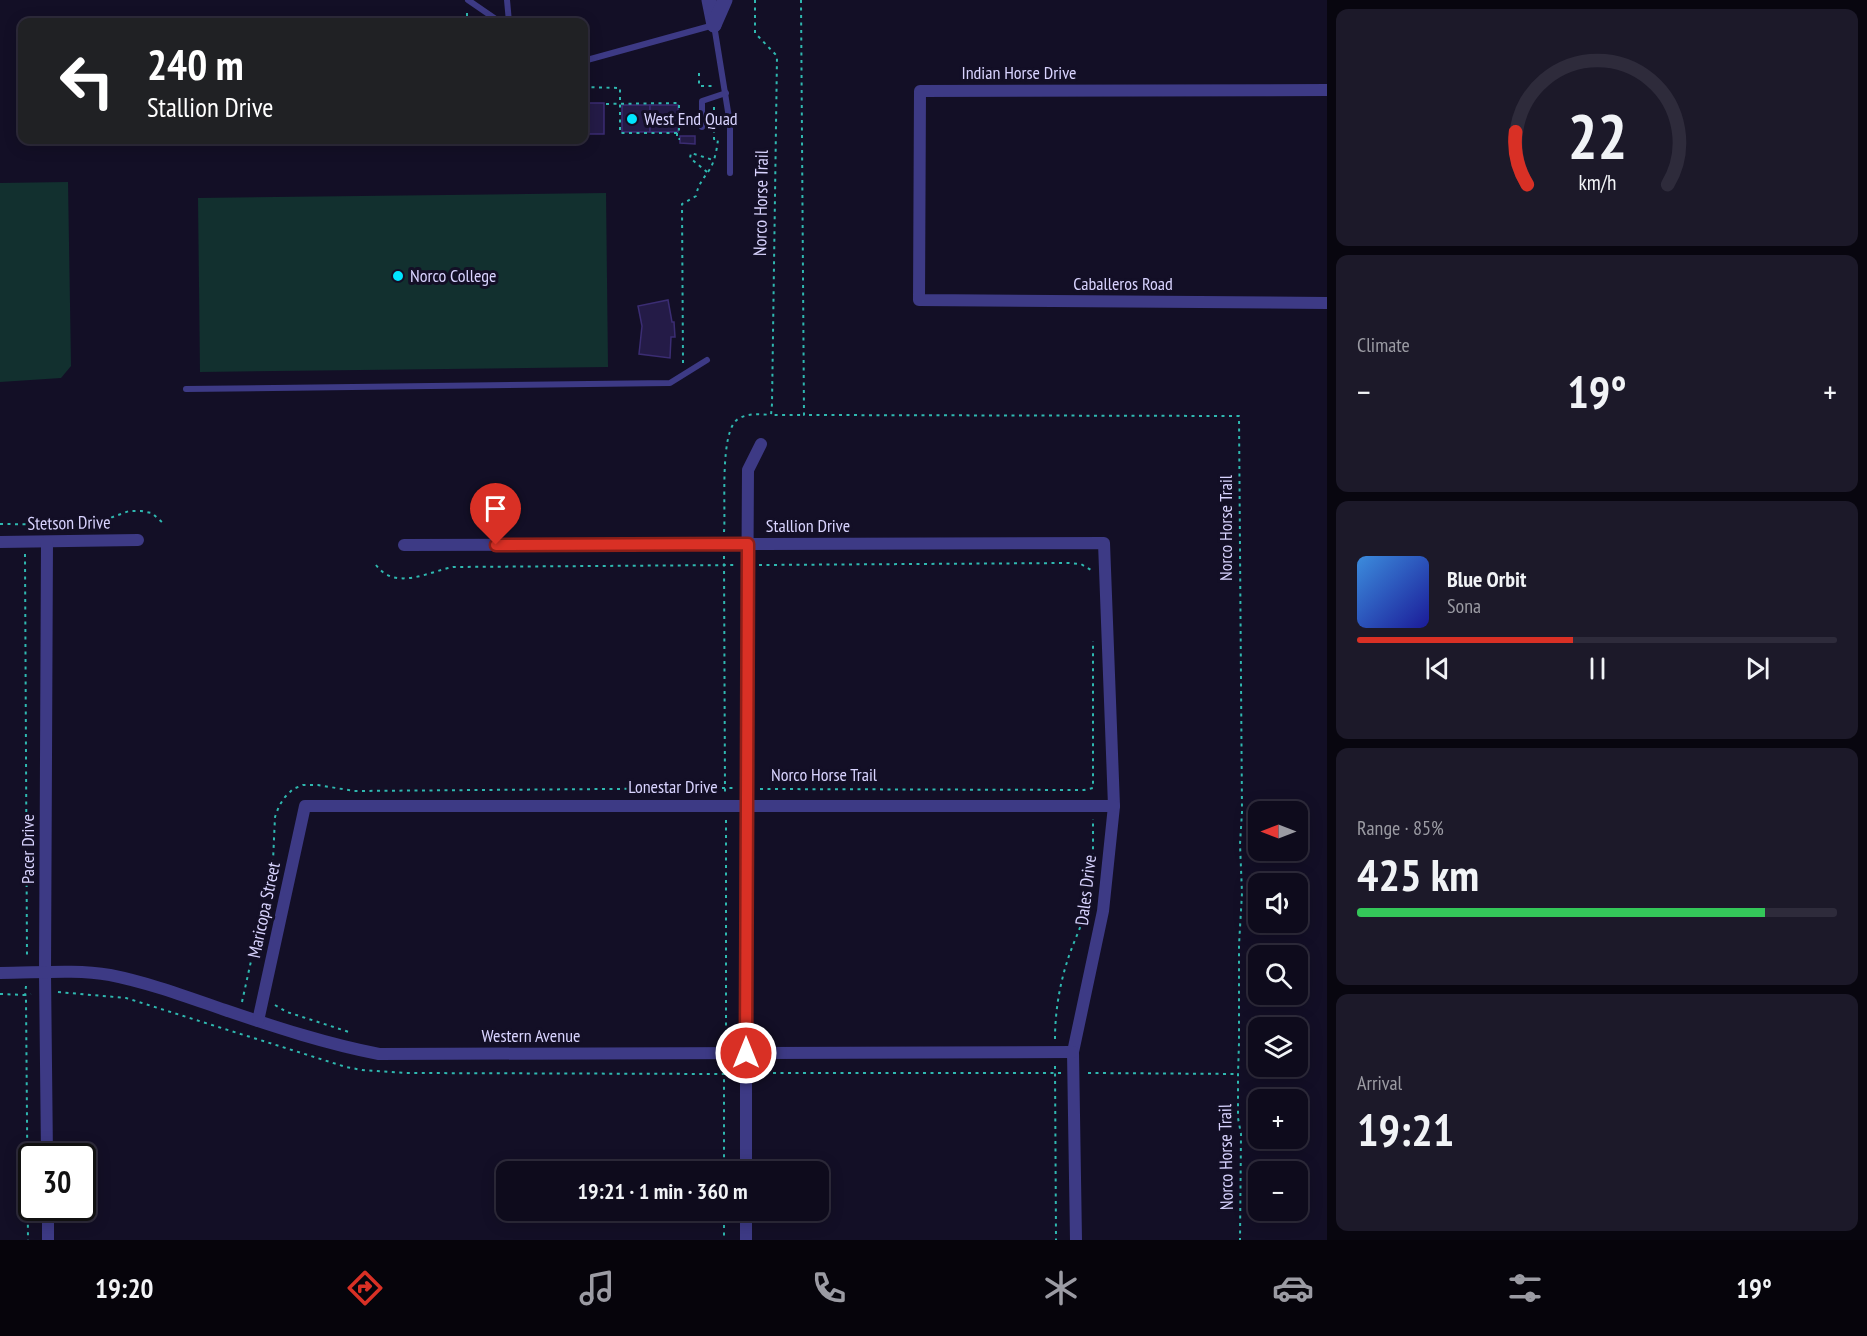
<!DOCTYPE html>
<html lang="en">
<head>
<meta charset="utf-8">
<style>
  :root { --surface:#0e0b1c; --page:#1c1929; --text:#f1f3f6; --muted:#9b9ba3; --line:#2e2b3b; --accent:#d93025 }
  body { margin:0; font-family:"PT Sans Narrow",sans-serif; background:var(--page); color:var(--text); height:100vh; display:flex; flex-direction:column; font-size:22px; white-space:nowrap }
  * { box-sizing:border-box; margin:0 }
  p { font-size:20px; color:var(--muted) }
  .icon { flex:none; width:33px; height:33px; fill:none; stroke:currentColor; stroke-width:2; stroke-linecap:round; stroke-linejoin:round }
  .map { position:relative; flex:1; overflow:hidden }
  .details { display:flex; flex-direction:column; gap:9px; padding:9px; background:#08060f; width:540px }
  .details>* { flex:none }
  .top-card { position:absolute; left:18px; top:18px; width:570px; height:126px; border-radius:12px; box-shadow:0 3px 15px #0003,0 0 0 2px var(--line); background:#202124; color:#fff; overflow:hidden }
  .needle { width:39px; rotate:270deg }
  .controls { position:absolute; left:1248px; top:801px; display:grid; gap:12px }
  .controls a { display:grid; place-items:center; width:60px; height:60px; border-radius:12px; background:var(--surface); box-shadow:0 3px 15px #0003,0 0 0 2px var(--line); font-size:30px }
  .speed { position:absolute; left:18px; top:1143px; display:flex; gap:12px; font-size:30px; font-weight:700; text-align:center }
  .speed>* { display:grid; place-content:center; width:78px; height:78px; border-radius:50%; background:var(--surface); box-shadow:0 3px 15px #0003,0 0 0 2px var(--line); line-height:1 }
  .speed .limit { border:3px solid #111; border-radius:9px; background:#fff; color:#111 }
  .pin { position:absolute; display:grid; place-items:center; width:51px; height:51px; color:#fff; margin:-62px -26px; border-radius:50% 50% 50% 0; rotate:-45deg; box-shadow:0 0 6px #0007 }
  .pin .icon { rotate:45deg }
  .me { position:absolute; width:66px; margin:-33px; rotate:0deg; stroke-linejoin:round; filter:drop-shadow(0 0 4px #0008) }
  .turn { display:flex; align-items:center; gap:21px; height:126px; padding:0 30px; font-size:27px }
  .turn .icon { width:78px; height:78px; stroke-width:2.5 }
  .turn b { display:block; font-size:42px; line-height:51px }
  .big { font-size:45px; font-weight:600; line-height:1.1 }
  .details .tile { flex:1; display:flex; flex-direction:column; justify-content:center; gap:9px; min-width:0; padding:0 21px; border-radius:12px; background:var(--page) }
  .details .dial { align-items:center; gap:0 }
  .dial svg { height:156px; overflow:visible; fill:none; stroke:var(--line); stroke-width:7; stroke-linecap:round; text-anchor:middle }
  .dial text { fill:var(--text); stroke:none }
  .song { display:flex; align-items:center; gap:18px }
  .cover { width:72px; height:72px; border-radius:9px; background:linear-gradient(135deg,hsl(210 70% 55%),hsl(240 70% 35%)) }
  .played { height:6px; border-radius:3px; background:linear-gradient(90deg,var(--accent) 45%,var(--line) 45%) }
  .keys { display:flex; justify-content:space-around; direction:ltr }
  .heat { display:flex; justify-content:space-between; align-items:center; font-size:33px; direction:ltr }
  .charge { height:9px; border-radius:4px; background:linear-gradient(90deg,#34c759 85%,var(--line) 0) }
  .trip { position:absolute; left:496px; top:1161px; width:333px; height:60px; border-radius:12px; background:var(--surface); box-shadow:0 3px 15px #0003,0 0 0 2px var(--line); font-weight:600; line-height:60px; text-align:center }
  .menu { display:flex; height:96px; justify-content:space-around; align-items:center; background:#06040b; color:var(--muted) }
  .menu .icon { width:42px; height:42px }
  .menu .selected { color:var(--accent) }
  .menu b { font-size:27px; color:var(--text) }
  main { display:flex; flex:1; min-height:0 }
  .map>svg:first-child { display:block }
  .green { fill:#12302f }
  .building { fill:#241b47; stroke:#3b2d73; stroke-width:1.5 }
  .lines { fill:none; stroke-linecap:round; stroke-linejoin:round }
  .path { stroke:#2fb8b0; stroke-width:2; stroke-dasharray:3 4.5; stroke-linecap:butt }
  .service { stroke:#3d3a85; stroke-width:6 }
  .minor { stroke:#3d3a85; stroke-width:12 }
  .tertiary { stroke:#3d3a85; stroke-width:15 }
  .route-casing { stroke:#8d1f18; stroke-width:15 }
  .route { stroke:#d93025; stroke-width:10 }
  .poi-dot { fill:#00e5ff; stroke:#130f26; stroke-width:2 }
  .labels { text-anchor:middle; stroke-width:6; stroke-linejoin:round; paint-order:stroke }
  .street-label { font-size:18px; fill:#d9d4ff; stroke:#130f26 }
  .poi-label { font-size:18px; fill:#d9d4ff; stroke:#130f26; text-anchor:start }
</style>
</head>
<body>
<main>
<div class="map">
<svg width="1327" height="1240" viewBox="0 0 1327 1240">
  <rect width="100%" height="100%" fill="#130f26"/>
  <g class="green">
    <path d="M68 182 71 366 61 378 0 382V183Z"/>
    <path d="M606 193 608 367 200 372 198 198Z"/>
  </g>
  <g class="building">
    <rect x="588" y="103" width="16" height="31"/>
    <rect x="622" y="105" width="28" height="27"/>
    <rect x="650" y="105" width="28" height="27"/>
    <path d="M680 136H695V144L680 143Z"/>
    <path d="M668 300 672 322H674L675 337H671L670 358 639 354 642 326 638 306Z"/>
  </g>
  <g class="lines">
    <g class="path">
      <path d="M755 0V33L777 56 772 404 771 415H803"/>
      <path d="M801 0 804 415 1239 416 1242 812 1240 844 1242 893 1239 945V1043L1238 1074V1118L1241 1134 1240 1240"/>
      <path d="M467 13V22"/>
      <path d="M699 73V86H712"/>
      <path d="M584 87 620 88V133H679V103L604 104"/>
      <path d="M677 133V139H680"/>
      <path d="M707 172 690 158 691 153 713 160"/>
      <path d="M683 363 682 204 696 196C698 184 704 178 710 169 715 160 717 149 718 139H714V107"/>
      <path d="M0 524 91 525 129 511H141L152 513 163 523"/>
      <path d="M724 532C726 509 719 431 738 419 748 413 760 414 771 415"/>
      <path d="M25 554 27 959"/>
      <path d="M724 556 725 793"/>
      <path d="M376 565C395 591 428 572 453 567L736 565"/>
      <path d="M759 565 1069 563 1081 564 1091 570"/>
      <path d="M760 789 1084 790 1093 788V641"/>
      <path d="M726 820V1039"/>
      <path d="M26 986 25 995 31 994"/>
      <path d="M58 992 126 998 346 1067 362 1070 405 1073 724 1074V1172"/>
      <path d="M0 994 25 995 26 999 28 1240"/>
      <path d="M242 1002 273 861 275 817 279 806 285 797 293 789 303 785H318L354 791 733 788"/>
      <path d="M275 1005 287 1012 349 1032"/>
      <path d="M1055 1039C1055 1014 1059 987 1067 962 1072 945 1081 928 1086 910 1094 881 1093 849 1093 819"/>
      <path d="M725 1066 724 1074 734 1073"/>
      <path d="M1055 1066 1056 1240"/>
      <path d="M758 1073H1061"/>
      <path d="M1088 1073 1238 1074"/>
      <path d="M724 1210V1240"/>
    </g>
    <g class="service">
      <path d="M468 0 500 22"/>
      <path d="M507 0 509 22"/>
      <path d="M584 59 587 60 714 25 730 124V173"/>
      <path d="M702 127V101L726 93"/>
      <path d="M186 389 670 383 707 360"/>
    </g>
    <g class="minor">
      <path d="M1327 90 920 91 919 300 1327 303"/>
      <path d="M0 542 138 540"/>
      <path d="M47 542 45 973 47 1156"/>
      <path d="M404 545 1104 543 1114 806 1103 911 1073 1052 1076 1240"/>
      <path d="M0 973C36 973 75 969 110 975 150 983 187 997 225 1010 275 1027 327 1044 379 1054L1073 1052"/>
      <path d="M258 1021 305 806H1114"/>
      <path d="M746 1172V805L748 470 761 444"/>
      <path d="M48 1208V1240"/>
      <path d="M746 1210V1240"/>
    </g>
    <g class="tertiary">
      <path d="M709 0 714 25"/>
      <path d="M714 25 725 0"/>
    </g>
  </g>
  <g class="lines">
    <g class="route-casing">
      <path id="route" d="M496 545 748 544 746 1053"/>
    </g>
    <use href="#route" class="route"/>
  </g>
  <g class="poi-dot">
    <circle cx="632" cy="119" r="6"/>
    <circle cx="398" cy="276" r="6"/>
  </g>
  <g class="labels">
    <g class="street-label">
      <text x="1019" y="79">Indian Horse Drive</text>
      <text transform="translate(761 203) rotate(-89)" y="6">Norco Horse Trail</text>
      <text x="1123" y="290">Caballeros Road</text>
      <text transform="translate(69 523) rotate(-1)" y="6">Stetson Drive</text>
      <text x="808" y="532">Stallion Drive</text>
      <text transform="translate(1226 528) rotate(-90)" y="6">Norco Horse Trail</text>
      <text x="824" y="781">Norco Horse Trail</text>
      <text x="673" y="793">Lonestar Drive</text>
      <text transform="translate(28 849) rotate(-90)" y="6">Pacer Drive</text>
      <text transform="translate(1086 890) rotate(-83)" y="6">Dales Drive</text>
      <text transform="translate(264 910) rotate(-78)" y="6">Maricopa Street</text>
      <text x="531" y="1042">Western Avenue</text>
      <text transform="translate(1226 1157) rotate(-91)" y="6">Norco Horse Trail</text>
    </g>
    <g class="poi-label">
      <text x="644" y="125">West End Quad</text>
      <text x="410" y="282">Norco College</text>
    </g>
  </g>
</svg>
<div class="controls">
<a><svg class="needle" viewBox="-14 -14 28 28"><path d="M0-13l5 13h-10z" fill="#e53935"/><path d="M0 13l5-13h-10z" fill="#9b9ba3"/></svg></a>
<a><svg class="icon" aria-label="sound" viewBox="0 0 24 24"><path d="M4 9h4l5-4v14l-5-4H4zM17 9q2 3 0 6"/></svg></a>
<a><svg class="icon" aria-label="search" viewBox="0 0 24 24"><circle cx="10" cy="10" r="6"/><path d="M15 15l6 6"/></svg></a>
<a><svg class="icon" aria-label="layers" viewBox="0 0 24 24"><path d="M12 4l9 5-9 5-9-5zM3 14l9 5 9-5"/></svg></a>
<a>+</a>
<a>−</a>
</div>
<div class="speed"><div class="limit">30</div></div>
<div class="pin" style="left:496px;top:545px;background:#d93025"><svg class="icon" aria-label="arrive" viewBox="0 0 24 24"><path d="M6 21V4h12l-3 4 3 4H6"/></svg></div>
<svg class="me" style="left:746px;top:1053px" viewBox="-20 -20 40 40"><circle r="17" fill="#d93025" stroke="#fff" stroke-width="3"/><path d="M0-11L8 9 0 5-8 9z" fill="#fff"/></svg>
<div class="trip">19:21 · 1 min · 360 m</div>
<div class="top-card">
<div class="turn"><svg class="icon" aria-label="left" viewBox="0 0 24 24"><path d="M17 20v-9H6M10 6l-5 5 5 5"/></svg><div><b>240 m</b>Stallion Drive</div></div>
</div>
</div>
<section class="details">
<div class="tile dial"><svg viewBox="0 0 100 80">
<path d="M14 69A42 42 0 1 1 86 69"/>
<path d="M14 69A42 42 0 0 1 8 42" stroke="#d93025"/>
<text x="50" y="56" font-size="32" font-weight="700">22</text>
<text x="50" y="72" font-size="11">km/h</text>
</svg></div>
<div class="tile"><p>Climate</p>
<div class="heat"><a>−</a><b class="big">19°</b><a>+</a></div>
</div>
<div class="tile">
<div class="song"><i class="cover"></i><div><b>Blue Orbit</b><p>Sona</p></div></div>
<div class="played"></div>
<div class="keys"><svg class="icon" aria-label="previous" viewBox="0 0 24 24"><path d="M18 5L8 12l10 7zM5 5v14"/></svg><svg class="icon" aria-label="pause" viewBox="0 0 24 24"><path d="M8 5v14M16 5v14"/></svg><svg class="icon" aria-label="next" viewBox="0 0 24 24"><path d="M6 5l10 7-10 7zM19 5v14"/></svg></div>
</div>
<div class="tile"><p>Range · 85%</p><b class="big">425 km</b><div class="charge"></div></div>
<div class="tile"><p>Arrival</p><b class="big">19:21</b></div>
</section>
</main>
<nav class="menu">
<b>19:20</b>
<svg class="icon selected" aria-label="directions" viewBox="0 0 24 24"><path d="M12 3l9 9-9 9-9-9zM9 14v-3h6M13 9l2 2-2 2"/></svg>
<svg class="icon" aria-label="music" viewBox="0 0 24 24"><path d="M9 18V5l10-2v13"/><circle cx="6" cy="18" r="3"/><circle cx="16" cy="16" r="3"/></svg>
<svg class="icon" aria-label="phone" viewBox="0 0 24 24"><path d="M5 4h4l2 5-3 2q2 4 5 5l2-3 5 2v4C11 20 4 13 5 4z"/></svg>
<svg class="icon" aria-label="climate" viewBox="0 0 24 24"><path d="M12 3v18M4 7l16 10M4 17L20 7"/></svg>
<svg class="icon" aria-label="car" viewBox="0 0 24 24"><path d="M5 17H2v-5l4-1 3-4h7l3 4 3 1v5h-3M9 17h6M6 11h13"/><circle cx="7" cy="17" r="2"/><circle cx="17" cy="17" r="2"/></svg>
<svg class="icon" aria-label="filters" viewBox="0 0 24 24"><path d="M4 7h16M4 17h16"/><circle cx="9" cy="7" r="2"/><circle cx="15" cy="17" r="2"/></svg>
<b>19°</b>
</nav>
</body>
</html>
